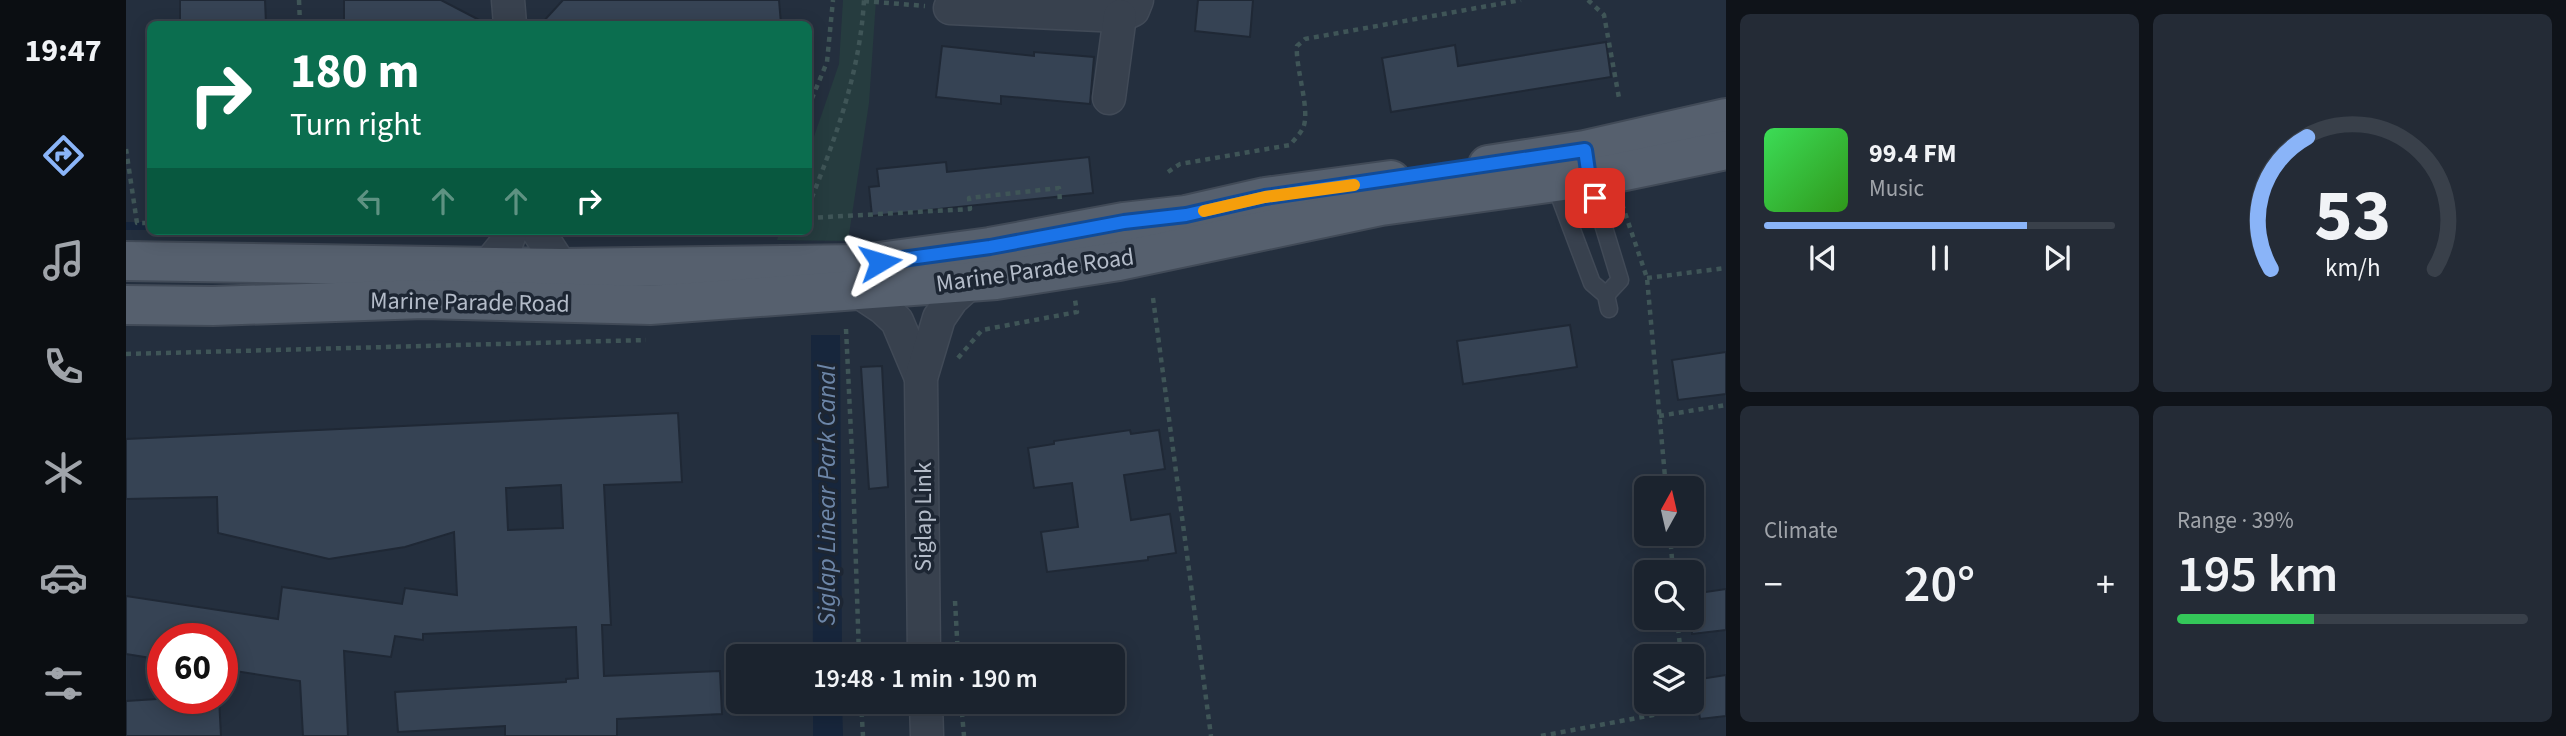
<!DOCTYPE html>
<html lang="en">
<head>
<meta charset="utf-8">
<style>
  :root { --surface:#1b232e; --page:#242b36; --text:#f1f3f6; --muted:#a0a4aa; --line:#39404a; --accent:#8ab4f8 }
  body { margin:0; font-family:"Source Sans 3",sans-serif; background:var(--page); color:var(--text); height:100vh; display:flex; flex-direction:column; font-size:26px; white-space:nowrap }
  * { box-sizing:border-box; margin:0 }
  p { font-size:23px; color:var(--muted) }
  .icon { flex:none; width:38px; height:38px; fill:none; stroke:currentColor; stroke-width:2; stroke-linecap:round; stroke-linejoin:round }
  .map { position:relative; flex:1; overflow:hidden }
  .panel { display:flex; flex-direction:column; gap:14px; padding:14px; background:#0f1319; width:840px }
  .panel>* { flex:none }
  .guide { position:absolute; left:21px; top:21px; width:665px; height:214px; border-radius:10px; box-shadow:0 4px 18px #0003,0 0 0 2px var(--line); background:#0b6e4f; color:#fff; overflow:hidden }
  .needle { width:46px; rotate:8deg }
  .buttons { position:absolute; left:1508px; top:476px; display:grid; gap:14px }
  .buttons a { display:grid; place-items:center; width:70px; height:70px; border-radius:10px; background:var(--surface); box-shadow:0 4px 18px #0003,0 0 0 2px var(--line); font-size:35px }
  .speed { position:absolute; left:21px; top:623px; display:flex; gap:14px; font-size:35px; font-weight:700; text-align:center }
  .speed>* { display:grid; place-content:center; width:91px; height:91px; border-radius:50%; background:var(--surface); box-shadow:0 4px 18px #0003,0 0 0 2px var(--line); line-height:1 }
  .speed .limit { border:10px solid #d22; background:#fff; color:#111 }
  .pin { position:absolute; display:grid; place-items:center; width:60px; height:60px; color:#fff; margin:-30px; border-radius:14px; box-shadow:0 4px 10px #0006 }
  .me { position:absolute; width:77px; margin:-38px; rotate:83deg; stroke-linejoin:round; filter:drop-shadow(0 0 5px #0008) }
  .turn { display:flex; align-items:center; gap:24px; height:147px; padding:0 28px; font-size:32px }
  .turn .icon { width:91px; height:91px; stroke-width:2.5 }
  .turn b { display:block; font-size:49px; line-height:60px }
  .lanes { display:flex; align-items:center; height:66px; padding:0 28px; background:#0003; justify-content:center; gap:35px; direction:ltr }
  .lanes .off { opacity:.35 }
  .big { font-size:52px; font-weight:600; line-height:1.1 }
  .panel .card { flex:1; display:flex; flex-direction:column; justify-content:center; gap:10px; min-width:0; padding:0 24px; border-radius:10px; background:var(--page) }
  .panel .dial { align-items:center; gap:0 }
  .dial svg { height:182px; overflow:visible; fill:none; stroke:var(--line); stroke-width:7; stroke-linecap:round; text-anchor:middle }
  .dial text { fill:var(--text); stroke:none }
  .song { display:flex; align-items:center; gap:21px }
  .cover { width:84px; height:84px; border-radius:10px; background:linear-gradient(135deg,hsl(130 70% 55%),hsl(110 70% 35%)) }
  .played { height:7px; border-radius:4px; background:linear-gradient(90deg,var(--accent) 75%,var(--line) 75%) }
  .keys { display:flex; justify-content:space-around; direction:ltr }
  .heat { display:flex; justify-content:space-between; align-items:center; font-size:38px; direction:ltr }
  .charge { height:10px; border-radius:5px; background:linear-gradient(90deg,#34c759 39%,var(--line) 0) }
  .panel .tiles { flex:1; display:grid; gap:14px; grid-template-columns:repeat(2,1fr) }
  .trip { position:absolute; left:600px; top:644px; width:399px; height:70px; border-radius:10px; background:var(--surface); box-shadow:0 4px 18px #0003,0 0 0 2px var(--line); font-weight:600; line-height:70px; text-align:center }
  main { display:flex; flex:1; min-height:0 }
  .tab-bar { display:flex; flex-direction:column; width:126px; justify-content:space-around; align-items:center; background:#0b0e12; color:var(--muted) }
  .tab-bar .icon { width:49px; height:49px }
  .tab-bar .on { color:var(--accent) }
  .tab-bar b { font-size:32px; color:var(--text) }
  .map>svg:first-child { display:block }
  .green { fill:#263c3f }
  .water { fill:#17263c }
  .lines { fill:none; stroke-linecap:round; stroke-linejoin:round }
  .stream { stroke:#17263c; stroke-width:8 }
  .building { fill:#364354; stroke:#1f2835; stroke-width:2; fill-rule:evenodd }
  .lane-casing { stroke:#414a57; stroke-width:19 }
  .street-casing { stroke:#414a57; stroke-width:35 }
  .primary-casing { stroke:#414a57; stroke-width:42 }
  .path { stroke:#3f5557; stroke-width:4.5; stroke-dasharray:5 5; stroke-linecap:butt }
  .lane { stroke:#38414e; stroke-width:16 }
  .street { stroke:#38414e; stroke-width:32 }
  .primary { stroke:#56606e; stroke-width:38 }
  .route-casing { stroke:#114b97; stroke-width:18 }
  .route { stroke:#1a73e8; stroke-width:12 }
  .slow { stroke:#f59e0b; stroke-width:12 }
  .labels { text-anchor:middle; stroke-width:7; stroke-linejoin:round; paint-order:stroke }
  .street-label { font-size:24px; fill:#b4bcc9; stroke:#1d2633 }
  .water-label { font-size:26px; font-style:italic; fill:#6d86a8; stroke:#1d2633 }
</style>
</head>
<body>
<main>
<nav class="tab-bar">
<b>19:47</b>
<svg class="icon on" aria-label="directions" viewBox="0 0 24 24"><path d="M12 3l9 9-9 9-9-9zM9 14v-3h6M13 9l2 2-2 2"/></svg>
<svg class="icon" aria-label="music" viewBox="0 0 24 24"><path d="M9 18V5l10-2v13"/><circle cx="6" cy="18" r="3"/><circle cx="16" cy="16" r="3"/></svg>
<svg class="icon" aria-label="phone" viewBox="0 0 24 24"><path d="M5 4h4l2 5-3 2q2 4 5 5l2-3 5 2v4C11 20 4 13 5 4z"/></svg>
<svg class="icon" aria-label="climate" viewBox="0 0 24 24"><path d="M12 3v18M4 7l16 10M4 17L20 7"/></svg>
<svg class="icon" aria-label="car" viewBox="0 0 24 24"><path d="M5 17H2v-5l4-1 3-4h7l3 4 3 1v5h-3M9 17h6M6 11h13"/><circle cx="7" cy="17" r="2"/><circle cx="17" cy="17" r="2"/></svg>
<svg class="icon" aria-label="filters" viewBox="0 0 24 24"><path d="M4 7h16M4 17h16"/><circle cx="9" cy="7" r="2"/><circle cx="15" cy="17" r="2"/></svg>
</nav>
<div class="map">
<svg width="1600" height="736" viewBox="0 0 1600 736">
  <rect width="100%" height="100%" fill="#242f3e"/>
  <path class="green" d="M717 0H750L743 103 722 241 651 240 654 231H682L683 151 713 64Z"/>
  <g class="water">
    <path d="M685 335H714L716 656H687Z"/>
    <path d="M687 702H716L717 736H687Z"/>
  </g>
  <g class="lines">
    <path class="stream" d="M0 226H24"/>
  </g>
  <g class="building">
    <path d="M54 0H139L140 24H54Z"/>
    <path d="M218 0H315L361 24H218Z"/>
    <path d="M437 0H653L655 24H415Z"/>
    <path d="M1072 0H1127L1124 37 1069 31Z"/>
    <path d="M1480 42 1485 77 1265 112 1256 58 1329 45 1332 66Z"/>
    <path d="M816 46 908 56V52L968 57 964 104 875 96V104L810 97Z"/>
    <path d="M963 157 967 193 746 216 743 187 753 186 751 169 820 162 821 172Z"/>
    <path d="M1444 325 1451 367 1337 384 1331 341Z"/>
    <path d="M1600 352V394L1552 400 1546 360Z"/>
    <path d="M756 366 762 487 743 489 735 367Z"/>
    <path d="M552 413 556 482 478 485 485 625H476L478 676 594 671 596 714 491 719V736H379V726L272 732 269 692 440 682V679L452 678 450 627 297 634V640L269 636 265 657 218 651 222 736H177L174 681 96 669V639H37V660L0 654V596L152 619 156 587 276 604 279 588 331 595 328 532 279 547 203 559 92 533 91 497 0 499V439ZM435 485 437 528 382 530 380 488Z"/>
    <path d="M1004 430 1005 434 1033 430 1039 469 998 475 1005 520 1044 514 1050 553 1022 557V560L921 572 915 532 952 527 946 483 908 488 902 448 928 444V441Z"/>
    <path d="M1600 589V630L1566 634V594Z"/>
    <path d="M1600 675V716L1574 719 1568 680Z"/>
    <path d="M47 698H93L95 736H0V701Z"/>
  </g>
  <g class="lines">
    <g class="lane-casing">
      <g id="lane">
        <path d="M1462 175 1494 280 1480 295"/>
        <path d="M1428 182 1466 283 1480 295 1483 309"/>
      </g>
    </g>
    <g class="street-casing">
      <g id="street">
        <path d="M382 0 384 24"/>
        <path d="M824 8 994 16 1007 10 1011 0"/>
        <path d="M983 98 994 16"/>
        <path d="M412 231 436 268"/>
        <path d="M360 268 381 242 385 231"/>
        <path d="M730 290 757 308 771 321 795 378"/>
        <path d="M798 656 795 378 813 318 826 299 845 282"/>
        <path d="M800 702 801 736"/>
      </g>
    </g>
    <g class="primary-casing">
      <g id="primary">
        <path d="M1362 165 1459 150 1600 118"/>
        <path d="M0 261 436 268 738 264 864 247 998 222 1060 215 1139 197 1265 180"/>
        <path d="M0 305 87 306 298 299 524 305 870 280 993 261 1255 206 1480 175 1600 150"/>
      </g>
    </g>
    <g class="path">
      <path d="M173 0 174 24"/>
      <path d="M1462 0 1478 15 1493 98"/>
      <path d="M738 1 799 6"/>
      <path d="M682 108 701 62 707 0"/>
      <path d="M0 149 11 223H24"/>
      <path d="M1042 172 1054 164 1164 145C1168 140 1174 134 1177 128 1185 111 1169 67 1171 46L1179 39 1395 0"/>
      <path d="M1496 204 1521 278 1540 488"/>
      <path d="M682 207C709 140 734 73 738 0"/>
      <path d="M682 218 844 209 843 198 933 188 934 202"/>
      <path d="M1521 278 1600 268"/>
      <path d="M1027 298 1085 736"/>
      <path d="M720 329 727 475 733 656"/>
      <path d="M0 354 520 340"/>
      <path d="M832 358 856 330 951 312 949 300"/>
      <path d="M1533 416 1600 405"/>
      <path d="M1544 534 1547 572"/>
      <path d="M829 601 832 656"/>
      <path d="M1551 618 1555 656"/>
      <path d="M735 702 737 736"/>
      <path d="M835 702 838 736"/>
      <path d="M1415 736 1559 709V702"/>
    </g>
    <use href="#lane" class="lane"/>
    <use href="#street" class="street"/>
    <use href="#primary" class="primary"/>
  </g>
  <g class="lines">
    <g class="route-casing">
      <path id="route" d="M754 262 864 247 998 222 1060 215 1139 197 1459 150 1463 178 1469 198"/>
    </g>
    <use href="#route" class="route"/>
    <path class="slow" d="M1078 211 1139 197 1228 185"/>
  </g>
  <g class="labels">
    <g class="street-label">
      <text transform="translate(909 270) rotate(-8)" y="8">Marine Parade Road</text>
      <text transform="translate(344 302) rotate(1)" y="8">Marine Parade Road</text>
      <text transform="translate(797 517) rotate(-90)" y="8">Siglap Link</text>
    </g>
    <g class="water-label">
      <text transform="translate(700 495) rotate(-90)" y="9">Siglap Linear Park Canal</text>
    </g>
  </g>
</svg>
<div class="buttons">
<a><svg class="needle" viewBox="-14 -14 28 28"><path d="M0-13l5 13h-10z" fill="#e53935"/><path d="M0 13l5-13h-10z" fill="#a0a4aa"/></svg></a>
<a><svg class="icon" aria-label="search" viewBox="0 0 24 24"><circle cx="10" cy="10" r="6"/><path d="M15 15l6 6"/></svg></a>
<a><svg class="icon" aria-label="layers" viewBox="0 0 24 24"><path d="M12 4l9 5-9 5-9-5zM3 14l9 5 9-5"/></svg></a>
</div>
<div class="speed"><div class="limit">60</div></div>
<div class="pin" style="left:1469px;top:198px;background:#d93025"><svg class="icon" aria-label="arrive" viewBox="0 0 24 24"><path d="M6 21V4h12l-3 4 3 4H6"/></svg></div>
<svg class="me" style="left:754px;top:262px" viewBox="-20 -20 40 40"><path d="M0-17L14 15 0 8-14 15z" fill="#1a73e8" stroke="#fff" stroke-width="4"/></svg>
<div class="trip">19:48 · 1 min · 190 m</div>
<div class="guide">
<div class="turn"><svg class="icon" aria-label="right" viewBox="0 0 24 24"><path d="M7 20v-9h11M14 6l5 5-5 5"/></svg><div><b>180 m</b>Turn right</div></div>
<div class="lanes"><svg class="icon off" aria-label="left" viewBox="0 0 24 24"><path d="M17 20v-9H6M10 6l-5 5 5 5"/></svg><svg class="icon off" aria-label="ahead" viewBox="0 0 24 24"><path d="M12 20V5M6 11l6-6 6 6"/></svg><svg class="icon off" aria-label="ahead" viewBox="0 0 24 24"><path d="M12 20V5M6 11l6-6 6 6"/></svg><svg class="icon" aria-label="right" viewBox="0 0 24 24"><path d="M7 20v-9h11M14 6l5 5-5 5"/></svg></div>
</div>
</div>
<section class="panel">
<div class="tiles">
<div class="card">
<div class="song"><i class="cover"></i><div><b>99.4 FM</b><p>Music</p></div></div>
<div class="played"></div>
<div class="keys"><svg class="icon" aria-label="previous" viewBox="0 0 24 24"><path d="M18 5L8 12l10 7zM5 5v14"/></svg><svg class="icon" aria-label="pause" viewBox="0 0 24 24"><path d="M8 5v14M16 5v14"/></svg><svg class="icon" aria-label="next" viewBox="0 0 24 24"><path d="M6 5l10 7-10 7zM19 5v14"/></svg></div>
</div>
<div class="card dial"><svg viewBox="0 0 100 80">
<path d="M14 69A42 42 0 1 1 86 69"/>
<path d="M14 69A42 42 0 0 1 30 11" stroke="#8ab4f8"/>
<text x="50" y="56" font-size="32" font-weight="700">53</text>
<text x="50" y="72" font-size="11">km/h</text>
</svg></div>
<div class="card"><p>Climate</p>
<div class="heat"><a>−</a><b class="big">20°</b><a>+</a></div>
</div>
<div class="card"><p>Range · 39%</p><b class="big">195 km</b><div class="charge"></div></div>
</div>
</section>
</main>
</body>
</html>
